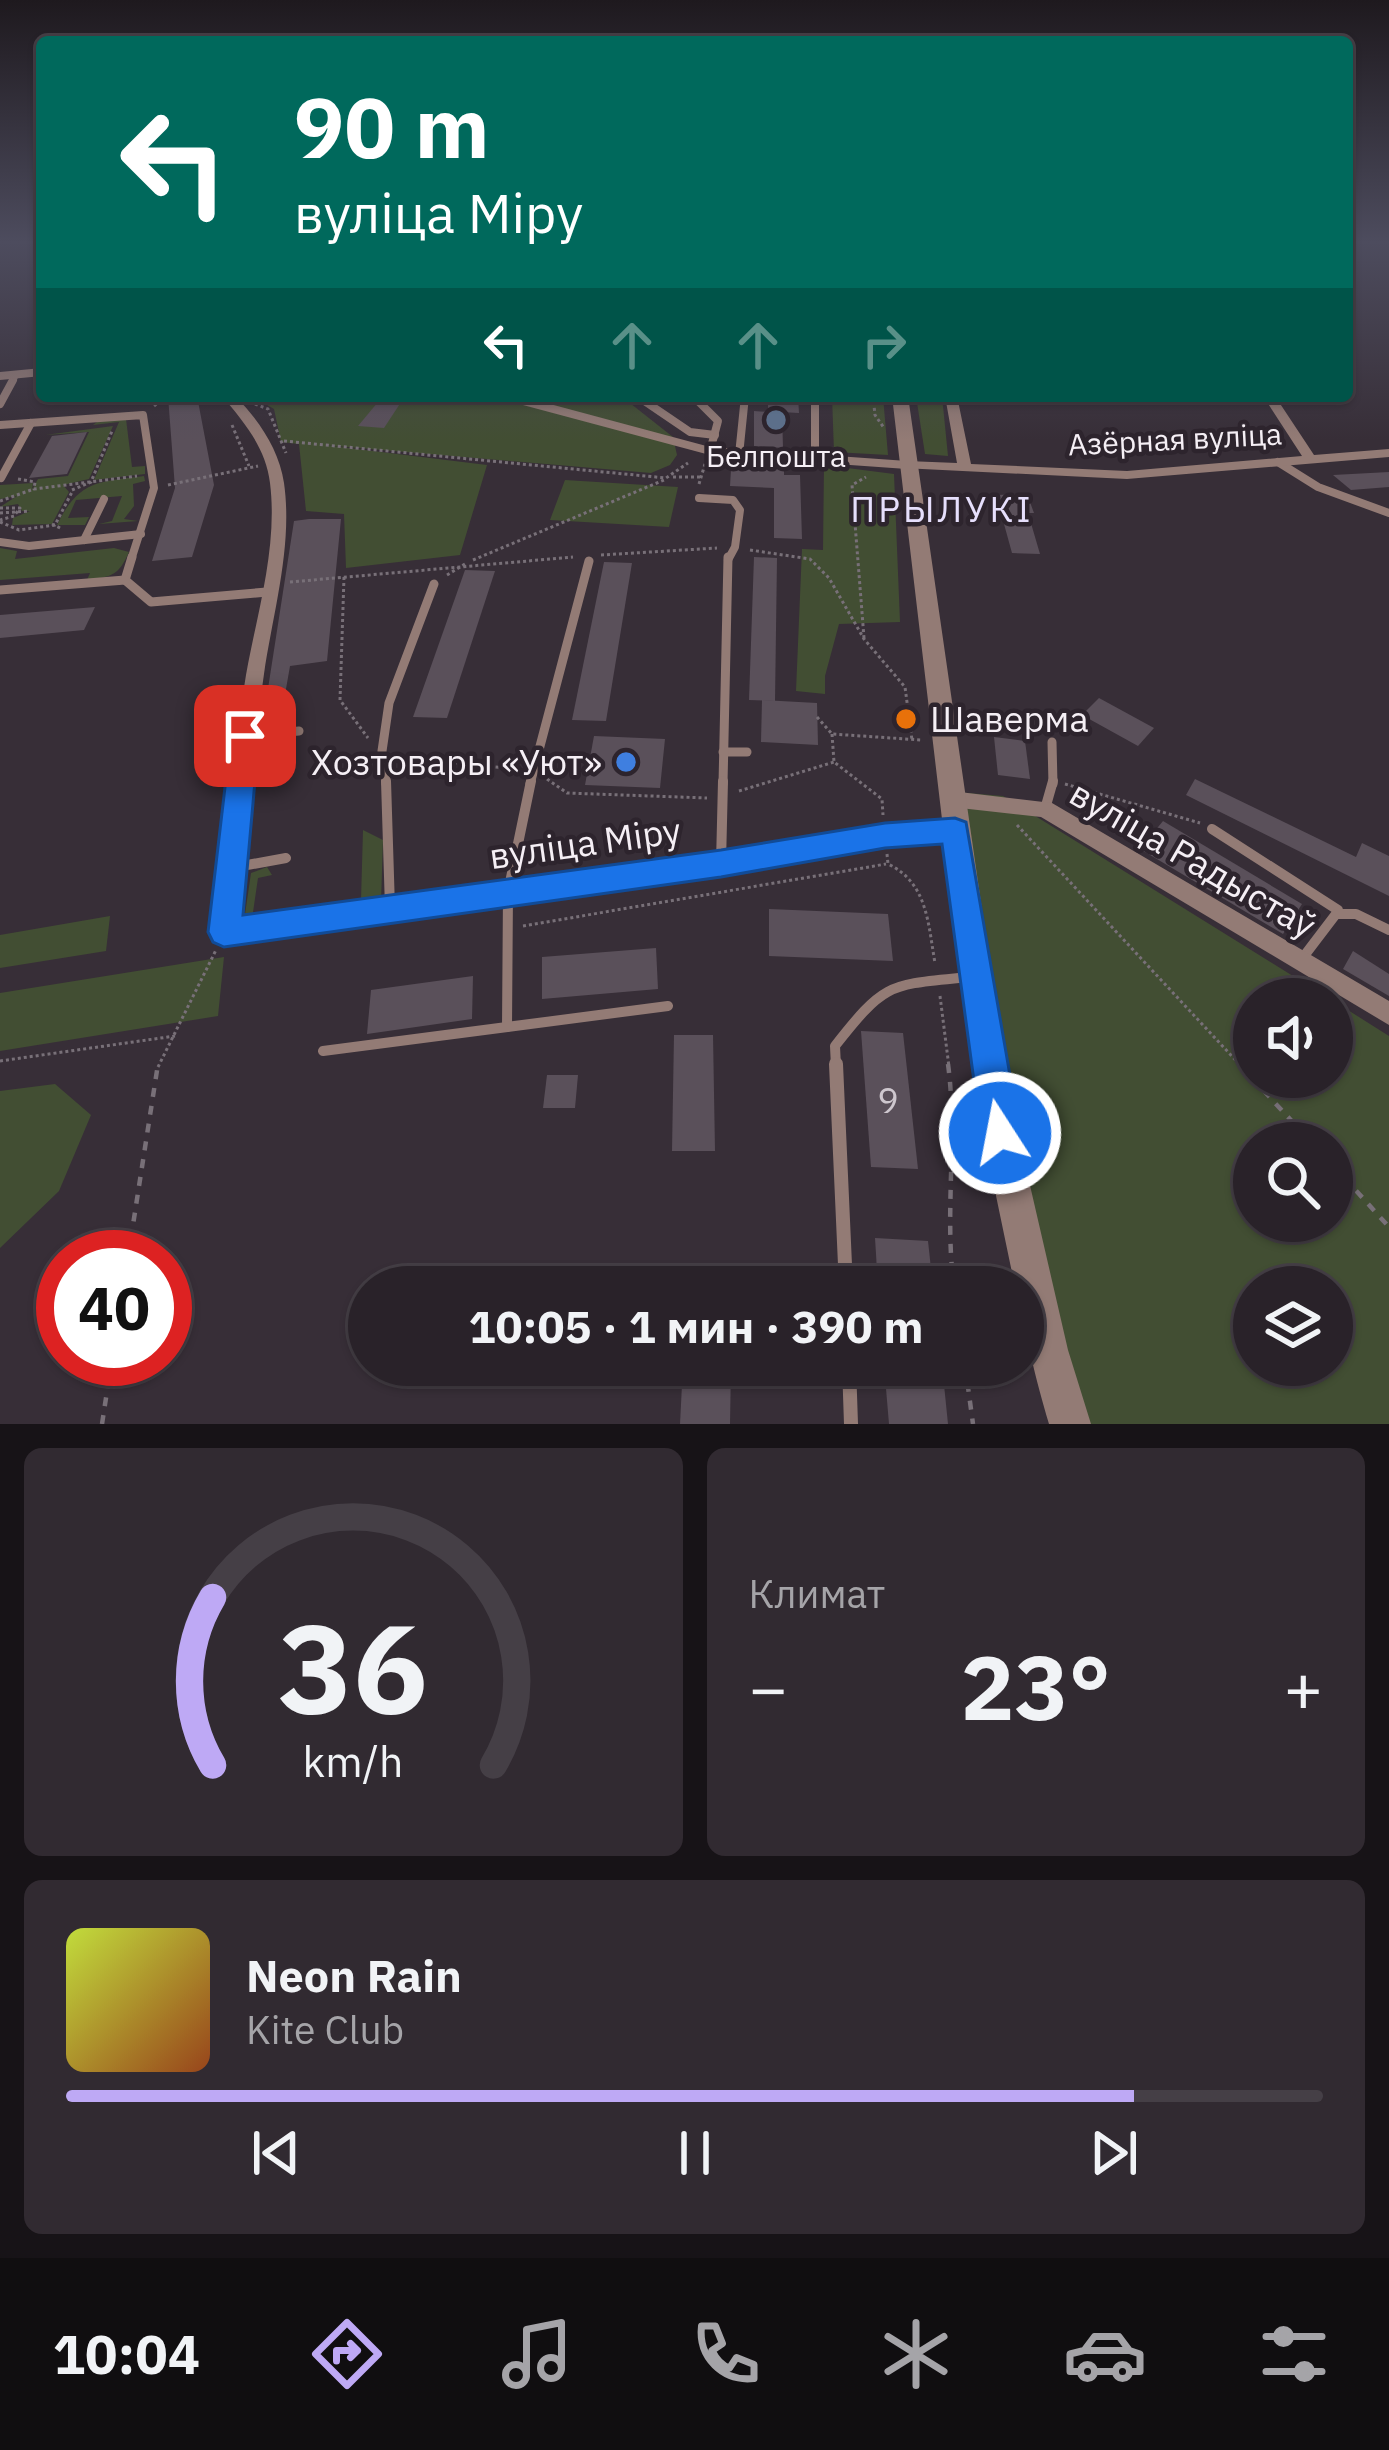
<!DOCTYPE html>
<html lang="ru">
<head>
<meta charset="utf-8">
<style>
  :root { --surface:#292229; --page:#312a31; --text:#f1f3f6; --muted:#a5a4a8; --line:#453f46; --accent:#bea9f5 }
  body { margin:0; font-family:"IBM Plex Sans",sans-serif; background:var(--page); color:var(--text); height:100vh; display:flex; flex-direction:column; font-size:45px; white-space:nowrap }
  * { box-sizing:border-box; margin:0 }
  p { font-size:39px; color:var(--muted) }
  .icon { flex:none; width:66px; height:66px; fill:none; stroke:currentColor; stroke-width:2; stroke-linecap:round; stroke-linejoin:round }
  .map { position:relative; height:1424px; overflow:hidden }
  .side { display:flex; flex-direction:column; gap:24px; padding:24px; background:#171317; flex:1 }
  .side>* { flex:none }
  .banner { position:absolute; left:36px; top:36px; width:1317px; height:366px; border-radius:12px; box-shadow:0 3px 9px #0004,0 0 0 3px var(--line); background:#00695c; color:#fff; overflow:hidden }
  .tools { position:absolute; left:1233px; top:978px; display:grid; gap:24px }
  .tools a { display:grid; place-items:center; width:120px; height:120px; border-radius:50%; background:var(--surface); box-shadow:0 3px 9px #0004,0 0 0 3px var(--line); font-size:60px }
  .speed { position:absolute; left:36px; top:1230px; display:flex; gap:24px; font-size:60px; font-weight:700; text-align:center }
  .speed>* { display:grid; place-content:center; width:156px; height:156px; border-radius:50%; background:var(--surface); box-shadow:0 3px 9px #0004,0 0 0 3px var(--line); line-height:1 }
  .speed .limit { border:18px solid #d22; background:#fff; color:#111 }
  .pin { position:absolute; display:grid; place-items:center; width:102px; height:102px; color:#fff; margin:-51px; border-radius:24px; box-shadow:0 6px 18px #0006 }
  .me { position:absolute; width:132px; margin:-66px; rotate:349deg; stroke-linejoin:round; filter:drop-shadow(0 0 9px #0008) }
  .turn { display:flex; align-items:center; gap:42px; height:252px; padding:0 60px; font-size:54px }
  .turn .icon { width:156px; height:156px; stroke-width:2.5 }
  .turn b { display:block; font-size:84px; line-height:102px }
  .lanes { display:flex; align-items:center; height:114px; padding:0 60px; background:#0003; justify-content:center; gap:60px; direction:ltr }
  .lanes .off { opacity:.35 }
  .big { font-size:90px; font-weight:800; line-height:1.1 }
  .side .tile { flex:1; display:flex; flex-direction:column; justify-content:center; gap:18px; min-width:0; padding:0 42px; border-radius:18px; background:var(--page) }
  .side .dial { align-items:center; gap:0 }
  .dial svg { height:312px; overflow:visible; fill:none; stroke:var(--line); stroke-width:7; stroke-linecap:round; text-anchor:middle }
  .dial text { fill:var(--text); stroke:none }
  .song { display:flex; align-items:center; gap:36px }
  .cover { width:144px; height:144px; border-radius:18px; background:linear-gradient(135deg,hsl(70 70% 55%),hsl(20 70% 35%)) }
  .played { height:12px; border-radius:6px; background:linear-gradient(90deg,var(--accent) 85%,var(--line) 85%) }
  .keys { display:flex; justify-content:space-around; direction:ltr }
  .heat { display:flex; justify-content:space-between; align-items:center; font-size:66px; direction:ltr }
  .side .tiles { flex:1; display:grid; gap:24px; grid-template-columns:1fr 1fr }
  .tile:last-child { grid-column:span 2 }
  .trip { position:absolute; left:348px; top:1266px; width:696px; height:120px; border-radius:60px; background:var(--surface); box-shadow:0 3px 9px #0004,0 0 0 3px var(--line); font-weight:800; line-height:120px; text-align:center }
  .tab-bar { display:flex; height:192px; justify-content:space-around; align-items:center; background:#100e10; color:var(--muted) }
  .tab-bar .icon { width:84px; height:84px }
  .tab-bar .selected { color:var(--accent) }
  .tab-bar b { font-size:54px; color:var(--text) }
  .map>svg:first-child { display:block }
  .green { fill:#424e33; fill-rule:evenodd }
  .building { fill:#5a505a }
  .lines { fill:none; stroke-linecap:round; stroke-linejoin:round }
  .path-far1 { stroke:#787078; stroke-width:3; stroke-dasharray:3 3; stroke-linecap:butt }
  .path { stroke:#787078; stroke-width:4.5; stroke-dasharray:9 9; stroke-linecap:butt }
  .service-far4 { stroke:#937b75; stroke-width:6 }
  .service-far3 { stroke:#937b75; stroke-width:8 }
  .service-far2 { stroke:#937b75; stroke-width:9 }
  .service-far1 { stroke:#937b75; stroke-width:10 }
  .service { stroke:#937b75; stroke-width:14 }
  .minor { fill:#937b75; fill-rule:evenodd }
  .tertiary { fill:#937b75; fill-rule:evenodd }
  .route { fill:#1a73e8; stroke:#114b97; stroke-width:3 }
  .service-dot { fill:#5c6f8a; stroke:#2d242d; stroke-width:4.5 }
  .food-dot { fill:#e8710a; stroke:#2d242d; stroke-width:4.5 }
  .shop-dot { fill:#3f7fe0; stroke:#2d242d; stroke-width:4.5 }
  .labels { text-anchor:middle; stroke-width:9; stroke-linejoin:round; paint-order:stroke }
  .far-street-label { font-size:30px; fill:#f5eff5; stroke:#2d242d }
  .far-poi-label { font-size:30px; fill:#f5eff5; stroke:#2d242d }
  .far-quarter-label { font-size:36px; letter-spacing:3px; fill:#e6dffc; stroke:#2d242d }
  .poi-label { font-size:36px; fill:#f5eff5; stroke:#2d242d; text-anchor:start }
  .street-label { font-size:36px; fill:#f5eff5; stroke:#2d242d }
  .near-number-label { font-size:36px; fill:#cec7ce }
</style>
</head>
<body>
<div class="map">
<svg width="1389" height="1424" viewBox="0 0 1389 1424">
  <rect width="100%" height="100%" fill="#372e37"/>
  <g class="green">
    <path d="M252 396H621L673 437 677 455 670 465 651 473 324 445 487 465 460 555 346 568 344 514 306 511 299 444 281 442 274 409Z"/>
    <path d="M832 396H883L888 455 834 452Z"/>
    <path d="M916 396H942L948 456 925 454Z"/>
    <path d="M101 419H126L132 467 145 466V474L94 480 119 422 93 425Z"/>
    <path d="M113 426 89 479 63 485 69 492 52 524 12 525 13 518 30 511H22L18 504 0 507 17 496 0 499V485L33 483 32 490 38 479 68 476 89 432 45 435Z"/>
    <path d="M824 465 894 474 900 622 839 624 825 676V694L796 691 802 549 823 550Z"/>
    <path d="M144 476 145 481 133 484 134 506 124 519 138 521 99 524 112 521 122 496 76 500 68 518 89 517 85 525H57C79 480 98 482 144 476Z"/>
    <path d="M565 480 678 487 669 527 550 520Z"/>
    <path d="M0 548 17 551 15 559 114 548 129 552C119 575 112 577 87 580L90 573 0 580Z"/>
    <path d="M956 792 1003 796 1330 999H1254V1077H1332V1000L1389 1036V1424H1081L997 1084ZM1254 1143H1332V1221H1254ZM1254 1287H1332V1365H1254Z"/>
    <path d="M363 830 383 840 381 902 244 921 251 873 267 867 272 875 258 878 252 919 361 900Z"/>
    <path d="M110 916 106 951 0 968V935Z"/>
    <path d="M224 957 218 1016 0 1051V993Z"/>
    <path d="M55 1084 91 1115 59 1191 0 1248V1091Z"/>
  </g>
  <g class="building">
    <path d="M168 396H197L214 485 192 557 152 561 175 488Z"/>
    <path d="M383 396H405L384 428 358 426Z"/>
    <path d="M768 396H798L799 413 782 412 783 448 754 446V411L768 412Z"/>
    <path d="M87 432 67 474 29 478 52 436Z"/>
    <path d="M754 462 784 464V475H800L802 539 774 538V488L730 486 731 469 754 470Z"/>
    <path d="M1389 472V487L1351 490 1333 475Z"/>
    <path d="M1027 494 1034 513H1028L1040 554 1012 553 996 495Z"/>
    <path d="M309 519H341L327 661 290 666 283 706 265 708 294 521Z"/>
    <path d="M754 557 777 558 775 701 749 700Z"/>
    <path d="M604 562 632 563 606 721 572 720Z"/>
    <path d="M465 570 495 571 447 718 413 717Z"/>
    <path d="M95 607 84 630 0 638V615Z"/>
    <path d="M1099 698 1154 728 1138 746 1082 715Z"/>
    <path d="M762 700 817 703 818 745 761 742Z"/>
    <path d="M594 736 665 739 660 788 585 785Z"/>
    <path d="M994 737 1025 741 1030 779 998 775Z"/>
    <path d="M1195 779 1356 857 1362 843 1389 856V896L1186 795Z"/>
    <path d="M1163 821 1302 904 1283 934 1140 849Z"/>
    <path d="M769 909 888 914 893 961 769 956Z"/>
    <path d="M656 948 658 989 542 999V957Z"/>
    <path d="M1353 951 1389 974V996L1343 969Z"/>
    <path d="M473 976 472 1019 367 1034 371 990Z"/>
    <path d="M861 1031 903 1033 918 1169 871 1167Z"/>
    <path d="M674 1035H713L715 1151H672Z"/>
    <path d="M547 1075H578L575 1108H543Z"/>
    <path d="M875 1238 928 1241 933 1287H878Z"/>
    <path d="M683 1365H731L730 1424H680Z"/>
    <path d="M884 1365H942L948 1424H889Z"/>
  </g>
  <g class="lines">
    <g class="path-far1">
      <path d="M873 396 875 415 884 428"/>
      <path d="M255 404 268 409 286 453"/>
      <path d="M154 406 166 396"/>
      <path d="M232 425 249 466"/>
      <path d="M284 441 666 478 688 463"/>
      <path d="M673 477H701"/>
      <path d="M18 479 35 482 34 489 137 476"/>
      <path d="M699 484 705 464"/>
      <path d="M168 485 258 466"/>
      <path d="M72 490 91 482 112 431"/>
      <path d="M0 501 31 490"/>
      <path d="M0 508H20L14 516 0 520"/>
      <path d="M0 513 30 511"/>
      <path d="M0 522 19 530 55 525 72 492"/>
      <path d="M52 524 62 529"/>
      <path d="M750 550 810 559 829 578 864 639 905 687 912 740"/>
      <path d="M601 555 717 548"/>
      <path d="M473 560 664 480"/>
      <path d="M447 575 465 564"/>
      <path d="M344 577 340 700 368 738"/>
      <path d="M290 582 573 557"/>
      <path d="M864 638 852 485 866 477"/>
      <path d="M817 717 832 734 921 740"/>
      <path d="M832 734 834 762 882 799 883 815"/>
      <path d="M400 758 516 769"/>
      <path d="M547 779 567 793 707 798"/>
      <path d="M1065 784 1200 823"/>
      <path d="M739 791 834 762"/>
      <path d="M1017 825 1242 1067"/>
      <path d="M887 854 888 864C928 883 928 924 935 963"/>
      <path d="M523 926 886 864"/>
      <path d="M940 996 949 1067"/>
      <path d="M0 1061 175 1036"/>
      <path d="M158 1067 216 950"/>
    </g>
    <g class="path">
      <path d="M948 1064C958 1139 944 1213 954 1287"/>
      <path d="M1239 1064 1312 1143"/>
      <path d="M1332 1164 1389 1227"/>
      <path d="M128 1257 158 1064"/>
      <path d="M965 1365 973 1424"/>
      <path d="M102 1424 112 1359"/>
    </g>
    <path class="service-far4" d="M12 383 16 375"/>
    <g class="service-far3">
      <path d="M505 396 710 451 907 465"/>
      <path d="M637 396 690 432 715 435"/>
      <path d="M693 396 718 421 710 451"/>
      <path d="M815 396V460"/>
      <path d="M0 404 13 380"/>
      <path d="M0 425 143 415 154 488 131 560"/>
      <path d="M739 455 745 396"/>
      <path d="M1278 462 1318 487 1389 513"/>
      <path d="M1 478 31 423"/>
      <path d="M699 498 733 500 740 510 735 547 728 560"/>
      <path d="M84 540 104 499"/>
      <path d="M0 542 29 546 141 534"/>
    </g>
    <g class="service-far2">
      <path d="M132 557 125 580 151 602 267 592"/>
      <path d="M0 590 125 580"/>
      <path d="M245 736 299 731"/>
      <path d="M1052 742 1053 784"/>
      <path d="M723 752H747"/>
      <path d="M386 784 382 751 389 703 434 584"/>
      <path d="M530 784 589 561"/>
      <path d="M723 784 728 557"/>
    </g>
    <g class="service-far1">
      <path d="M386 781 390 908"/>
      <path d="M1045 809 1053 781"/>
      <path d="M1212 829 1338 910"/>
      <path d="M721 863 723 781"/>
      <path d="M231 868 286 858"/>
      <path d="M1301 960 1336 914H1356L1389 930"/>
      <path d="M507 1027 508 892 531 781"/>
      <path d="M323 1051 668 1006"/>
      <path d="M836 1067 835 1046C886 981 889 985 969 977"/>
    </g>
    <g class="service">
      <path d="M836 1064 846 1287"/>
      <path d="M849 1365 851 1424"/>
    </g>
    <g class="minor">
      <path d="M42 368V376L0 380V372Z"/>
      <path d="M222 396H235C258 419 279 449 284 483 293 546 273 612 264 674 252 756 244 838 236 921L721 854 885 827 955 822 962 824 965 830 962 836 885 843 721 872 224 942 216 939 213 932C223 846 232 760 246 675 257 613 278 547 270 483 266 448 244 422 222 396Z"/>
      <path d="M945 396H957L971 464 1127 471 1302 456 1263 396H1275L1314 455 1389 449V457L1127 479 902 468 900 465 907 461 957 463Z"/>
      <path d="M951 791 1052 803 1389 1001V1025L1041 817 951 807 944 804 941 799 944 794Z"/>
    </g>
    <path class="tertiary" d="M892 396H908L1008 1090 1068 1350 1091 1424H1049C1036 1378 1023 1335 1023 1287H1015L974 1090Z"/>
  </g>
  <linearGradient id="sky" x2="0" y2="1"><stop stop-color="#1e191e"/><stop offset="0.55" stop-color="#4d4c5e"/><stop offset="1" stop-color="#4d4c5e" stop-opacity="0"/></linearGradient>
  <rect width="1389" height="440" fill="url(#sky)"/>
  <path class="route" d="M245 725 259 736 243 915 721 850 885 823 955 818 966 822 1020 1133 1014 1147 1000 1153 986 1147 981 1133 942 844 885 848 721 877 224 947 213 942 208 932 231 736Z"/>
  <circle class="service-dot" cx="776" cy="420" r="12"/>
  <circle class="food-dot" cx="906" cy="719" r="12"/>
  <circle class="shop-dot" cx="626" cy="762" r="12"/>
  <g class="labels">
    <g class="far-street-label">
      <text transform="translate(1175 440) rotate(-3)" y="10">Азёрная вуліца</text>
    </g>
    <g class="far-poi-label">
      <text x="776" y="467">Белпошта</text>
    </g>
    <g class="far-quarter-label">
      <text x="942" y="522">ПРЫЛУКІ</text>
    </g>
    <g class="poi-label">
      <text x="930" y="732">Шаверма</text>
      <text x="602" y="775" text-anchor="end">Хозтовары «Уют»</text>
    </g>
    <g class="street-label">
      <text transform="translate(585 843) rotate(-8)" y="13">вуліца Міру</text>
      <text transform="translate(1193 859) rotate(30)" y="13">вуліца Радыстаў</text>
    </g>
    <g class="near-number-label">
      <text x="888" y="1113">9</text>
    </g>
  </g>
</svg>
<div class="tools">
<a><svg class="icon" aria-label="sound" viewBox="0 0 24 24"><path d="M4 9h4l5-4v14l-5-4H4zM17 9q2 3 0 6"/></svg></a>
<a><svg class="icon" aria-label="search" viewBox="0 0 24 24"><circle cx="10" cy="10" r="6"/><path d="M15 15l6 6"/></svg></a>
<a><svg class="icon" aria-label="layers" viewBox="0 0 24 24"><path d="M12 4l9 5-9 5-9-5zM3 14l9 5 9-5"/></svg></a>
</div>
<div class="speed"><div class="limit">40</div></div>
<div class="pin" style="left:245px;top:736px;background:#d93025"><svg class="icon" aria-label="arrive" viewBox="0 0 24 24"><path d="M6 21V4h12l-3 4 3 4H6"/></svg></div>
<svg class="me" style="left:1000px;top:1133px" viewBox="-20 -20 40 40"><circle r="17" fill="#1a73e8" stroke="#fff" stroke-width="3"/><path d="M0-11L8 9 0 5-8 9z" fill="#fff"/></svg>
<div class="trip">10:05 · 1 мин · 390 m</div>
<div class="banner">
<div class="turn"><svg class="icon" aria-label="left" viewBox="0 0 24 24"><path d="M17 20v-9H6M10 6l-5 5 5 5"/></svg><div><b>90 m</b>вуліца Міру</div></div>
<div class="lanes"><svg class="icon" aria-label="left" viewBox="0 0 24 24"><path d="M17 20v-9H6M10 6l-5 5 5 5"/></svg><svg class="icon off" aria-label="ahead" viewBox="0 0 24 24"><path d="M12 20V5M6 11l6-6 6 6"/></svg><svg class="icon off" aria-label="ahead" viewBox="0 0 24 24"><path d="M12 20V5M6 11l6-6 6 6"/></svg><svg class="icon off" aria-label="right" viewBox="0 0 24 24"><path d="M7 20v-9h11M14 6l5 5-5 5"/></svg></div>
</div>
</div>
<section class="side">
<div class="tiles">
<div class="tile dial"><svg viewBox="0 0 100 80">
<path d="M14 69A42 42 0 1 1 86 69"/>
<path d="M14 69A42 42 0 0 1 14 26" stroke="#bea9f5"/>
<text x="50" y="56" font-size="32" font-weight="700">36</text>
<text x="50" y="72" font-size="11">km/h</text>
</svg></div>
<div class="tile"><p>Климат</p>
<div class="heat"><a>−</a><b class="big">23°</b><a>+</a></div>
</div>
<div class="tile">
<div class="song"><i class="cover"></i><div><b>Neon Rain</b><p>Kite Club</p></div></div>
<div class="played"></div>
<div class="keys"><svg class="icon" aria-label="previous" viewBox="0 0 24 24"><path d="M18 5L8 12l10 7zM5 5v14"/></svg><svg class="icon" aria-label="pause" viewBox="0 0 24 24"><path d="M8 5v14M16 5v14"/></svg><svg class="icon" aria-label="next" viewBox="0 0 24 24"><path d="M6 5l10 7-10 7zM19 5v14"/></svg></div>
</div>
</div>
</section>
<nav class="tab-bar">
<b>10:04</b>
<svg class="icon selected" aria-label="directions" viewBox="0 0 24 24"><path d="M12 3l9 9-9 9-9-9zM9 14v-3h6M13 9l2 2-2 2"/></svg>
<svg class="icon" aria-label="music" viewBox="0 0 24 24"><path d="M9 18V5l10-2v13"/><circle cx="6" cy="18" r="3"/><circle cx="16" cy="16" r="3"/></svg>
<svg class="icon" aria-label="phone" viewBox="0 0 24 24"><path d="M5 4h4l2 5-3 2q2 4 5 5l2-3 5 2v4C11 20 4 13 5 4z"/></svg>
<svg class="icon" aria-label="climate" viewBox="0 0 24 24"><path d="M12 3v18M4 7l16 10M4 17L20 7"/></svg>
<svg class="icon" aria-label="car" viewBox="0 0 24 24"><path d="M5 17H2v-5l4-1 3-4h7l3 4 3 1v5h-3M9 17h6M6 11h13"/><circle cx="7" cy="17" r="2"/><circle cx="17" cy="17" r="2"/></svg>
<svg class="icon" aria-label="filters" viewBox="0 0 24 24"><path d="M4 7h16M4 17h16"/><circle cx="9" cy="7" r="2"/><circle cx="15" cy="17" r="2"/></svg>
</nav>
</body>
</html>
